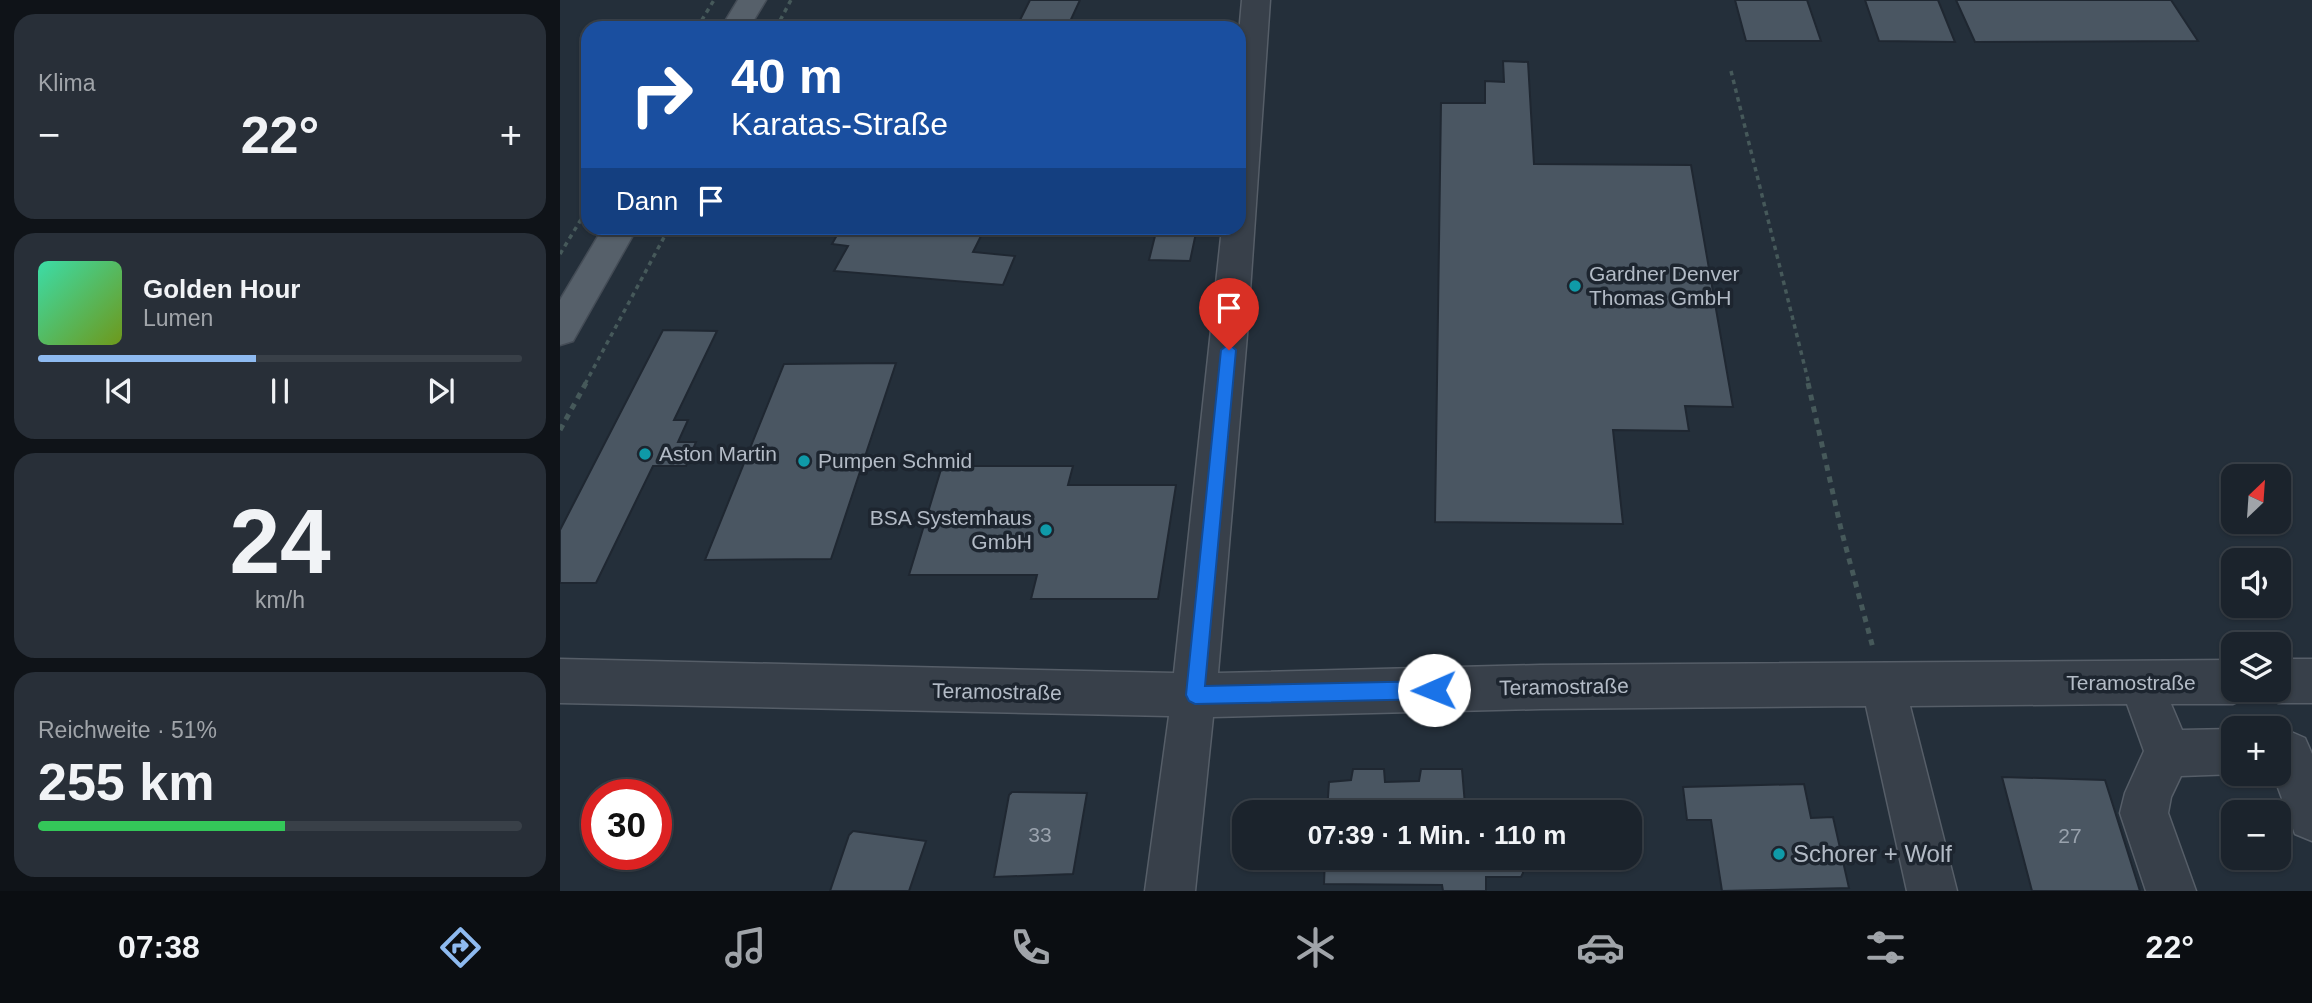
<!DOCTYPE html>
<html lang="de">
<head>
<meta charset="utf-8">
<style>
  :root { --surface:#1b232c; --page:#282f38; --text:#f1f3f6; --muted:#a0a4a9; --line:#394048; --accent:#8ebaf0 }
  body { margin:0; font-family:Arial,sans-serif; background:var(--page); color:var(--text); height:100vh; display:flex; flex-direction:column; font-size:26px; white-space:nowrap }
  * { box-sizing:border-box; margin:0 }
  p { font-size:23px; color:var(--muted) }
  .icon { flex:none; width:38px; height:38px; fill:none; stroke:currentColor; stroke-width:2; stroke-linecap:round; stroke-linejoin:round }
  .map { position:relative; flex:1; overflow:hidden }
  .sheet { display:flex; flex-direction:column; gap:14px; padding:14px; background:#0f1318; width:560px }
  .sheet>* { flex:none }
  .hud { position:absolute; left:21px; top:21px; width:665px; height:214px; border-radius:21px; box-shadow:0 2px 5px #0004,0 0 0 2px var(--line); background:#1a4fa0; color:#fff; overflow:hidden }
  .needle { width:46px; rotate:25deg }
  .tools { position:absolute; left:1661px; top:464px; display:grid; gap:14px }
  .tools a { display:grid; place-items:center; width:70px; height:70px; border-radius:14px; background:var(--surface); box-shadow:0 2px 5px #0004,0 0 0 2px var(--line); font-size:35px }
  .speed { position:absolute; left:21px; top:779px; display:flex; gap:14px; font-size:35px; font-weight:700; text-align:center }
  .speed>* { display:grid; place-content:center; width:91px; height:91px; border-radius:50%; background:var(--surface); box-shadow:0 2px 5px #0004,0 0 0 2px var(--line); line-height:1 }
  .speed .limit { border:10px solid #d22; background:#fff; color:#111 }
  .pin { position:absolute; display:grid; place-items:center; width:60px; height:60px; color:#fff; margin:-72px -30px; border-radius:50% 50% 50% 0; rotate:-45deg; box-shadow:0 0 7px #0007 }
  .pin .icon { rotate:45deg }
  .me { position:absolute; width:77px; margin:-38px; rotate:269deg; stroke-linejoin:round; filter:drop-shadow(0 0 5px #0008) }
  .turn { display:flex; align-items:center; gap:24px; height:147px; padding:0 35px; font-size:32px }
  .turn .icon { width:91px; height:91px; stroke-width:2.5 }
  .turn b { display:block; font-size:49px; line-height:60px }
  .then { display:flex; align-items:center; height:66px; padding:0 35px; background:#0003; gap:14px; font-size:26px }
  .big { font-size:52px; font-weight:600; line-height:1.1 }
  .sheet .tile { flex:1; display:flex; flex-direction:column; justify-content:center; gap:10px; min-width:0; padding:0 24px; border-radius:21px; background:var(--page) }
  .sheet .dial { align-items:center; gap:0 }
  .dial b { font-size:91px; line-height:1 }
  .song { display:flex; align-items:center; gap:21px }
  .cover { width:84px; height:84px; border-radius:10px; background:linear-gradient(135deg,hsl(160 70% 55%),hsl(80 70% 35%)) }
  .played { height:7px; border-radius:4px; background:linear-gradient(90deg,var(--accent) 45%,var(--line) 45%) }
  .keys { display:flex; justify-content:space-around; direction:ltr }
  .heat { display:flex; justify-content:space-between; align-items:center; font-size:38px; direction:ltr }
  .charge { height:10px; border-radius:5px; background:linear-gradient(90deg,#34c759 51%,var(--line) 0) }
  .trip { position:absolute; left:672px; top:800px; width:410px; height:70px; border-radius:21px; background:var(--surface); box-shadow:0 2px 5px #0004,0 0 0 2px var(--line); font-weight:600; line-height:70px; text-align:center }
  .tab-bar { display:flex; height:112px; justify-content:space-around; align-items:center; background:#0b0e12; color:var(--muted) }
  .tab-bar .icon { width:49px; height:49px }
  .tab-bar .active { color:var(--accent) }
  .tab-bar b { font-size:32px; color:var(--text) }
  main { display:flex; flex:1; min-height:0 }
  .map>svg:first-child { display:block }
  .building { fill:#4a5662; stroke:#1f2731; stroke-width:2 }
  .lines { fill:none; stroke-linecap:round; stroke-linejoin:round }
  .minor-casing { stroke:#565e68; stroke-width:3 }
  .major-casing { stroke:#444c56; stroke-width:3 }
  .path-far1 { stroke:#46595a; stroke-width:3.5; stroke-dasharray:4.5 4.5; stroke-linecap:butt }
  .path { stroke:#46595a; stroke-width:5; stroke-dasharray:6 6; stroke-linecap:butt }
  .minor { fill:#38404a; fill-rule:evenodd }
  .major { fill:#56606a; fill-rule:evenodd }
  .route { fill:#1a73e8; stroke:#114b97; stroke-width:2 }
  .culture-dot { fill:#0f9aa8; stroke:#1d252f; stroke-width:2.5 }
  .labels { text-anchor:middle; stroke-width:7; stroke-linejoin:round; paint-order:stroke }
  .poi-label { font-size:21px; fill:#b3bbc6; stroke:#1d252f; text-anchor:start }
  .street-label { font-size:21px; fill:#b3bbc6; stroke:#1d252f }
  .near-number-label { font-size:21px; fill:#99a2ad }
  .near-poi-label { font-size:24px; fill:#b3bbc6; stroke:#1d252f; text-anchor:start }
</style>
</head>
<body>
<main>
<section class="sheet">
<div class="tile"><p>Klima</p>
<div class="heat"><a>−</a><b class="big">22°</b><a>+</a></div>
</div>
<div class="tile">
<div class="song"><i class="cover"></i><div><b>Golden Hour</b><p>Lumen</p></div></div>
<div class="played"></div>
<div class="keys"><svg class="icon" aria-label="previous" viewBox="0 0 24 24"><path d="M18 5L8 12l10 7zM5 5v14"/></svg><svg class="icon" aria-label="pause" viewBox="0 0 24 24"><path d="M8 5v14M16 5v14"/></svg><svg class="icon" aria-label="next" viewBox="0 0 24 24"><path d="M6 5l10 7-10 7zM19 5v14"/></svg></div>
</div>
<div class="tile dial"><b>24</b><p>km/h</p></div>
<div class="tile"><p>Reichweite · 51%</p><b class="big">255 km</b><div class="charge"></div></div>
</section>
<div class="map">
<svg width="1752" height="891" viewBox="0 0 1752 891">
  <rect width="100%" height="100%" fill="#242f3a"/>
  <g class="building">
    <path d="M470 0H520L507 28H456Z"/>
    <path d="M1175 0H1247L1261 41H1186Z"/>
    <path d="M1305 0H1378L1395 42 1319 41Z"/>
    <path d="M1396 0H1611L1638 41 1415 42Z"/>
    <path d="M943 61 968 62 974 164 1131 165 1173 407 1125 406 1129 431 1053 430 1063 524 875 522 881 103H925V81L944 82Z"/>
    <path d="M281 228H425L413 252 455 256 443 285 274 271 288 246 272 244Z"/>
    <path d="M597 228H637L630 261 589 260Z"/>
    <path d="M103 330 157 331 114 420H128L118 442H136L126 466H93L36 583H0V530Z"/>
    <path d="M336 363 271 559 145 560 224 364Z"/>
    <path d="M382 466H513L508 485H616L598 599H471L477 575H349Z"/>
    <path d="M793 769H824L825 782 859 781 861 769H902L905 805 891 807V812H767L769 782 791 780Z"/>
    <path d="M1442 777 1545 780 1580 891H1472Z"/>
    <path d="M1244 784 1251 818 1273 817 1289 888 1162 891 1151 820H1127L1123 787Z"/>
    <path d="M452 792 527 793 513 874 434 877 449 795Z"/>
    <path d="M293 831 366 841 349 891H270L289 835Z"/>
    <path d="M765 858H962L963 873 961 877H926V891H883L882 885 764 884Z"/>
  </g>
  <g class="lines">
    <g class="minor-casing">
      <g id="minor">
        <path d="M682 0H710L687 335 658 673 980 665 1673 660V690H1692L1689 697 1673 704H1611L1622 730 1673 729V774H1676L1621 776 1611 797 1608 813 1636 891H1586L1560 813 1565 793 1584 751 1567 704 1350 706 1397 891H1347L1306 706 980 709 653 717 635 891H585L609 716 0 703V659L614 673 662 228H679V34Z"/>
        <path d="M1718 659H1752V703H1718L1702 696 1700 690H1718Z"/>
        <path d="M1729 731 1745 738 1752 754V841L1735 834 1713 774H1718V735Z"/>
      </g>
    </g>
    <g class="major-casing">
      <g id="major">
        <path d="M178 0H206L189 28H161Z"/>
        <path d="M43 228H77L13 341 0 345V300Z"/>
      </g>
    </g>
    <g class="path-far1">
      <path d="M137 28 154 0"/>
      <path d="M216 28 231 0"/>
      <path d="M1171 71 1249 384"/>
      <path d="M0 254 28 208"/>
      <path d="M25 384 109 228"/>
    </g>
    <g class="path">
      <path d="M1248 383 1281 529 1313 648"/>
      <path d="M0 430 26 383"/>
    </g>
    <use href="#minor" class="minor"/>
    <use href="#major" class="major"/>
  </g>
  <path class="route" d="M669 344 676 350 645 686 874 681 880 683 883 690 880 696 874 699 635 704 629 701 626 695 661 350Z"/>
  <g class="culture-dot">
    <circle cx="1015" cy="286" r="7"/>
    <circle cx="85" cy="454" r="7"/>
    <circle cx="244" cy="461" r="7"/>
    <circle cx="486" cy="530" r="7"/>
    <circle cx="1219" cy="854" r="7"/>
  </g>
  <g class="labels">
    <g class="poi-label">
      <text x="1029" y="281">Gardner Denver<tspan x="1029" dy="24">Thomas GmbH</tspan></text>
      <text x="99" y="461">Aston Martin</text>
      <text x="258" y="468">Pumpen Schmid</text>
      <text x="472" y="525" text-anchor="end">BSA Systemhaus<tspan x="472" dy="24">GmbH</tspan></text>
    </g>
    <g class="street-label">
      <text x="1571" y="690">Teramostraße</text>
      <text transform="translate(1004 687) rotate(-1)" y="7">Teramostraße</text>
      <text transform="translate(437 692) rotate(1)" y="7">Teramostraße</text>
    </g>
    <g class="near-number-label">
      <text x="480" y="842">33</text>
      <text x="1510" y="843">27</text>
    </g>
    <g class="near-poi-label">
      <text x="1233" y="862">Schorer + Wolf</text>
    </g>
  </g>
</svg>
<div class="tools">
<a><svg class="needle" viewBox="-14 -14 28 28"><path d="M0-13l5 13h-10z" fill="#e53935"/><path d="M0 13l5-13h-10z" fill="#a0a4a9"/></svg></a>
<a><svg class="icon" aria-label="sound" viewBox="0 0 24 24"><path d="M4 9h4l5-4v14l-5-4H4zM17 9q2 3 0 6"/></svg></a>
<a><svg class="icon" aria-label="layers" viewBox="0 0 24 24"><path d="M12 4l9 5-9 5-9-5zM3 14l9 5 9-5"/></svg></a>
<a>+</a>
<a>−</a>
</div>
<div class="speed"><div class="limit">30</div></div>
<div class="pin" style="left:669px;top:350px;background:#d93025"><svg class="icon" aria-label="arrive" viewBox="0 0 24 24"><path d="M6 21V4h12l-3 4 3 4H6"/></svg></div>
<svg class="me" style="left:874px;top:690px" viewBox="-20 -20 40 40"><circle r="19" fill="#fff"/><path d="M0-13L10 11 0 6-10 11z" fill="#1a73e8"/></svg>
<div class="trip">07:39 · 1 Min. · 110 m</div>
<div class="hud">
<div class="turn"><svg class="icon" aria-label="right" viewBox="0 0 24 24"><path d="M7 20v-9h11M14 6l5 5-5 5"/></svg><div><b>40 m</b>Karatas-Straße</div></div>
<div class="then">Dann<svg class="icon" aria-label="arrive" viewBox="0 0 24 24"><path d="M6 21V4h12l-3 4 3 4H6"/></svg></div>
</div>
</div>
</main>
<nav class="tab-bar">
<b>07:38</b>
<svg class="icon active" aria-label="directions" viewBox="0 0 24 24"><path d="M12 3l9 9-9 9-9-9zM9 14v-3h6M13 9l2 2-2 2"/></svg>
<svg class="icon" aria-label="music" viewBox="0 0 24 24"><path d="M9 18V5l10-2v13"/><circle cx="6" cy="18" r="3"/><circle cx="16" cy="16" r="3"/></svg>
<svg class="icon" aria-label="phone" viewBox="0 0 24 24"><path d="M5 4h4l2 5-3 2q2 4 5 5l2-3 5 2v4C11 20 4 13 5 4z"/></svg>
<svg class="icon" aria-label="climate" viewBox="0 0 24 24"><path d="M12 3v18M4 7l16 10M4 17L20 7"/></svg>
<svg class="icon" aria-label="car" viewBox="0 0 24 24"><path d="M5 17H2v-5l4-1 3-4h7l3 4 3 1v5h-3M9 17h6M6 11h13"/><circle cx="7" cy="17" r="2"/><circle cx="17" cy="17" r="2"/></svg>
<svg class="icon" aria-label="filters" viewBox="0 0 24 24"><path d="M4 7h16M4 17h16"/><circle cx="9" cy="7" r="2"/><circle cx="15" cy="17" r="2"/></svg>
<b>22°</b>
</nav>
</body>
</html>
